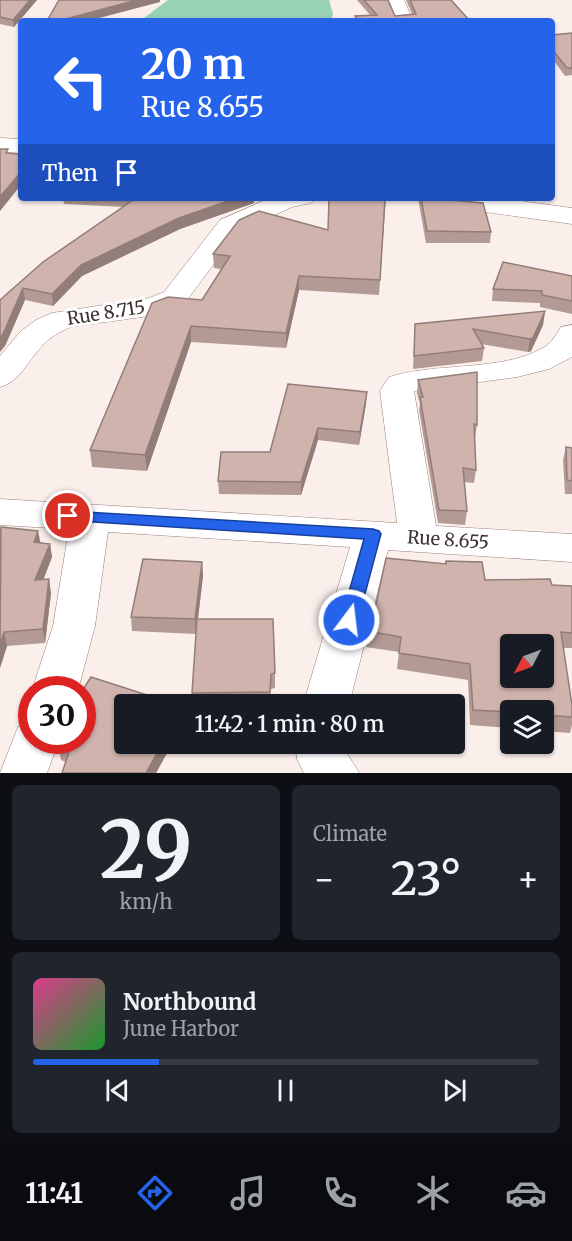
<!DOCTYPE html>
<html lang="en">
<head>
<meta charset="utf-8">
<style>
  :root { --surface:#171b24; --page:#20242c; --text:#f1f3f6; --muted:#9ea1a6; --line:#363941; --accent:#2563eb }
  body { margin:0; font-family:Merriweather,serif; background:var(--page); color:var(--text); height:100vh; display:flex; flex-direction:column; font-size:22px; white-space:nowrap }
  * { box-sizing:border-box; margin:0 }
  p { font-size:20px; color:var(--muted) }
  .icon { flex:none; width:33px; height:33px; fill:none; stroke:currentColor; stroke-width:2; stroke-linecap:round; stroke-linejoin:round }
  .map { position:relative; height:773px; overflow:hidden }
  .side { display:flex; flex-direction:column; gap:12px; padding:12px; background:#0d0f14; flex:1 }
  .side>* { flex:none }
  .guide { position:absolute; left:18px; top:18px; width:537px; height:183px; border-radius:6px; box-shadow:0 2px 4px #0004; background:#2563eb; color:#fff; overflow:hidden }
  .needle { width:39px; rotate:229deg }
  .tools { position:absolute; left:500px; top:634px; display:grid; gap:12px }
  .tools a { display:grid; place-items:center; width:54px; height:54px; border-radius:6px; background:var(--surface); box-shadow:0 2px 4px #0004; font-size:30px }
  .speed { position:absolute; left:18px; top:676px; display:flex; gap:12px; font-size:30px; font-weight:700; text-align:center }
  .speed>* { display:grid; place-content:center; width:78px; height:78px; border-radius:50%; background:var(--surface); box-shadow:0 2px 4px #0004; line-height:1 }
  .speed .limit { border:9px solid #d22; background:#fff; color:#111 }
  .pin { position:absolute; display:grid; place-items:center; width:51px; height:51px; color:#fff; margin:-26px; border:3px solid #fff; border-radius:50%; box-shadow:0 2px 6px #0007 }
  .me { position:absolute; width:66px; margin:-33px; rotate:15deg; stroke-linejoin:round; filter:drop-shadow(0 0 4px #0008) }
  .turn { display:flex; align-items:center; gap:21px; height:126px; padding:0 24px; font-size:27px }
  .turn .icon { width:78px; height:78px; stroke-width:2.5 }
  .turn b { display:block; font-size:42px; line-height:51px }
  .then { display:flex; align-items:center; height:57px; padding:0 24px; background:#0003; gap:12px; font-size:22px }
  .big { font-size:45px; font-weight:600; line-height:1.1 }
  .side .card { flex:1; display:flex; flex-direction:column; justify-content:center; gap:9px; min-width:0; padding:0 21px; border-radius:9px; background:var(--page) }
  .side .dial { align-items:center; gap:0 }
  .dial b { font-size:78px; line-height:1 }
  .song { display:flex; align-items:center; gap:18px }
  .cover { width:72px; height:72px; border-radius:9px; background:linear-gradient(135deg,hsl(330 70% 55%),hsl(130 70% 35%)) }
  .played { height:6px; border-radius:3px; background:linear-gradient(90deg,var(--accent) 25%,var(--line) 25%) }
  .keys { display:flex; justify-content:space-around; direction:ltr }
  .heat { display:flex; justify-content:space-between; align-items:center; font-size:33px; direction:ltr }
  .side .tiles { flex:1; display:grid; gap:12px; grid-template-columns:1fr 1fr }
  .card:last-child { grid-column:span 2 }
  .trip { position:absolute; left:114px; top:694px; width:351px; height:60px; border-radius:6px; background:var(--surface); box-shadow:0 2px 4px #0004; font-weight:600; line-height:60px; text-align:center }
  .menu { display:flex; height:96px; justify-content:space-around; align-items:center; background:#090b0e; color:var(--muted) }
  .menu .icon { width:42px; height:42px }
  .menu .active { color:var(--accent) }
  .menu b { font-size:27px; color:var(--text) }
  .map>svg:first-child { display:block }
  .green { fill:#97d1b6 }
  .lines { fill:none; stroke-linecap:round; stroke-linejoin:round }
  .minor-casing { stroke:#997e78; stroke-width:1 }
  .minor { fill:#fff; fill-rule:evenodd }
  .wall { fill:#b39a94 }
  .shaded-wall { fill:#927d78 }
  .building { fill:#d0b3ac; stroke:#927d78; stroke-width:1.5; fill-rule:evenodd }
  .route { fill:#2563eb; stroke:#184099; stroke-width:1.5 }
  .labels { text-anchor:middle; stroke-width:6; stroke-linejoin:round; paint-order:stroke }
  .street-label { font-size:18px; fill:#3d322f; stroke:#fff }
</style>
</head>
<body>
<div class="map">
<svg width="572" height="773" viewBox="0 0 572 773">
  <rect width="100%" height="100%" fill="#fbefec"/>
  <path class="green" d="M168 0H329L333 14 331 21H140Z"/>
  <g class="lines">
    <g class="minor-casing">
      <g id="minor">
        <path d="M386 0H404L413 21H395Z"/>
        <path d="M0 138 21 139V153L0 152Z"/>
        <path d="M270 198H315L311 203 292 207 238 232 184 304 156 315 70 327C60 332 50 337 43 345 28 360 20 382 0 387V356L21 331 36 320 52 313 149 298 164 292 220 220Z"/>
        <path d="M429 198H498L572 208V224L442 206 433 203Z"/>
        <path d="M572 325V357L549 369 517 377 414 391 436 526 572 534V562L388 550 349 705H303L350 547 108 532 95 626 78 690H32L53 626 69 529 0 525V499L397 523 380 391 389 377C436 362 501 372 543 348 552 343 556 335 561 327Z"/>
        <path d="M32 722V741H59L47 773H0L18 727Z"/>
        <path d="M295 744H343C344 752 355 764 359 773H304L297 759Z"/>
      </g>
    </g>
    <use href="#minor" class="minor"/>
  </g>
  <g class="wall">
    <path d="M0 0H37L14 27 0 24Z"/>
    <path d="M357 0H388L395 16 412 14 406 0H451L470 21H355V16L370 15Z"/>
    <path d="M572 33V75L565 76 552 58V35Z"/>
    <path d="M63 198H253L254 203 180 229 82 276 53 306 25 300 5 346 0 300 124 207 64 204Z"/>
    <path d="M386 198 379 295 299 290 286 348 191 342 147 471 92 467 90 450 202 300 221 269 214 268 213 254 328 230Z"/>
    <path d="M418 198H441V199L491 232 490 243H426Z"/>
    <path d="M572 276V314L540 307V303L492 301 493 289Z"/>
    <path d="M545 311 543 325 531 351 528 352 481 344 484 348 482 361 413 369 415 324Z"/>
    <path d="M418 380 477 425 475 438H474L476 470 474 483 464 482 467 511 465 525 438 523 419 410 420 404 417 393Z"/>
    <path d="M288 384 366 404 359 445 318 440 301 495 219 494 218 481 270 452Z"/>
    <path d="M566 447 572 448V494H565L563 460Z"/>
    <path d="M0 528 40 543 50 544 52 557 43 579 51 593 45 643 7 646 0 668Z"/>
    <path d="M446 561 485 580 572 586V648H563L572 705V725L570 733 543 731V711H510V728L470 725 468 680 397 669 399 652 366 647 367 631 375 609 445 564Z"/>
    <path d="M202 562 203 576 198 619 275 673V688L271 689 270 705H193L192 693 196 634 132 631 131 617Z"/>
    <path d="M172 744 156 773H62L66 762 61 760 58 745Z"/>
  </g>
  <g class="shaded-wall">
    <path d="M30 0H37L14 27 13 20Z"/>
    <path d="M137 0H160V2L88 21H58Z"/>
    <path d="M21 172V185L0 211V197Z"/>
    <path d="M237 198H253L254 203 180 229 82 276 53 306 52 294 81 265 179 218Z"/>
    <path d="M299 276V290L286 348V333Z"/>
    <path d="M23 288 25 300 5 346 0 352V338Z"/>
    <path d="M545 311 543 325 531 351 528 352 530 339Z"/>
    <path d="M191 326V342L147 471 145 455Z"/>
    <path d="M367 392 366 404 359 445 360 432Z"/>
    <path d="M318 428V440L301 495V482Z"/>
    <path d="M38 531 41 545 34 542Z"/>
    <path d="M50 544 52 557 38 594 35 580Z"/>
    <path d="M202 562 203 576 196 634 195 619Z"/>
    <path d="M49 579 51 593 45 643 43 629Z"/>
    <path d="M4 632 7 646 0 668V644Z"/>
    <path d="M162 744H172L156 773H146Z"/>
  </g>
  <g class="building">
    <path d="M0 0H30L13 20 0 17Z"/>
    <path d="M59 0H137L58 21H47Z"/>
    <path d="M364 0H388L395 16 416 14 410 0H451L470 21H358L355 16 377 15Z"/>
    <path d="M572 33V68H567L552 49V35Z"/>
    <path d="M552 133 554 134 552 148Z"/>
    <path d="M0 149H8L6 153 21 154V172L0 197Z"/>
    <path d="M136 198H237L179 218 81 265 52 294 23 288 3 334 0 338V300L43 262Z"/>
    <path d="M329 198H385L380 280 299 276 286 333 191 326 145 455 90 450 152 303 168 297 202 300 230 256 213 254 239 220 259 211 328 230Z"/>
    <path d="M421 198H440V199L483 203 491 232 427 231Z"/>
    <path d="M503 262 572 276V301L542 295V291L493 289Z"/>
    <path d="M545 311 533 338 530 339 473 329 484 348 414 356 415 324Z"/>
    <path d="M477 372V425L474 424 476 470 463 468 467 511 439 510 420 397H423L418 380Z"/>
    <path d="M288 384 367 392 360 432 318 428 301 482 218 481 221 452H270Z"/>
    <path d="M566 447 572 448V481L567 480Z"/>
    <path d="M1 527 38 531 34 542 50 544 35 580 49 579 43 629 4 632 0 644Z"/>
    <path d="M386 558 446 564V561L482 562 485 580 550 579 552 585 572 586V633L561 632 572 705V717L543 715V711H510V712L473 710 470 664 399 653 401 637 367 631 373 609H375ZM510 645H543V678H510Z"/>
    <path d="M143 559 202 562 195 619 131 617Z"/>
    <path d="M197 619H273L275 673 271 674 270 692 192 693Z"/>
    <path d="M91 677 178 705H124V744H162L146 773H62L70 749 58 745 60 741H82V691Z"/>
  </g>
  <path class="route" d="M68 511 373 529 379 531 381 534 358 620 356 624 349 626 343 624 341 620 364 539 62 520 60 516 62 512Z"/>
  <g class="labels">
    <g class="street-label">
      <text transform="translate(106 313) rotate(-9)" y="6">Rue 8.715</text>
      <text transform="translate(448 540) rotate(4)" y="6">Rue 8.655</text>
    </g>
  </g>
</svg>
<div class="tools">
<a><svg class="needle" viewBox="-14 -14 28 28"><path d="M0-13l5 13h-10z" fill="#e53935"/><path d="M0 13l5-13h-10z" fill="#9ea1a6"/></svg></a>
<a><svg class="icon" aria-label="layers" viewBox="0 0 24 24"><path d="M12 4l9 5-9 5-9-5zM3 14l9 5 9-5"/></svg></a>
</div>
<div class="speed"><div class="limit">30</div></div>
<div class="pin" style="left:68px;top:516px;background:#d93025"><svg class="icon" aria-label="arrive" viewBox="0 0 24 24"><path d="M6 21V4h12l-3 4 3 4H6"/></svg></div>
<svg class="me" style="left:349px;top:620px" viewBox="-20 -20 40 40"><circle r="17" fill="#2563eb" stroke="#fff" stroke-width="3"/><path d="M0-11L8 9 0 5-8 9z" fill="#fff"/></svg>
<div class="trip">11:42 · 1 min · 80 m</div>
<div class="guide">
<div class="turn"><svg class="icon" aria-label="left" viewBox="0 0 24 24"><path d="M17 20v-9H6M10 6l-5 5 5 5"/></svg><div><b>20 m</b>Rue 8.655</div></div>
<div class="then">Then<svg class="icon" aria-label="arrive" viewBox="0 0 24 24"><path d="M6 21V4h12l-3 4 3 4H6"/></svg></div>
</div>
</div>
<section class="side">
<div class="tiles">
<div class="card dial"><b>29</b><p>km/h</p></div>
<div class="card"><p>Climate</p>
<div class="heat"><a>−</a><b class="big">23°</b><a>+</a></div>
</div>
<div class="card">
<div class="song"><i class="cover"></i><div><b>Northbound</b><p>June Harbor</p></div></div>
<div class="played"></div>
<div class="keys"><svg class="icon" aria-label="previous" viewBox="0 0 24 24"><path d="M18 5L8 12l10 7zM5 5v14"/></svg><svg class="icon" aria-label="pause" viewBox="0 0 24 24"><path d="M8 5v14M16 5v14"/></svg><svg class="icon" aria-label="next" viewBox="0 0 24 24"><path d="M6 5l10 7-10 7zM19 5v14"/></svg></div>
</div>
</div>
</section>
<nav class="menu">
<b>11:41</b>
<svg class="icon active" aria-label="directions" viewBox="0 0 24 24"><path d="M12 3l9 9-9 9-9-9zM9 14v-3h6M13 9l2 2-2 2"/></svg>
<svg class="icon" aria-label="music" viewBox="0 0 24 24"><path d="M9 18V5l10-2v13"/><circle cx="6" cy="18" r="3"/><circle cx="16" cy="16" r="3"/></svg>
<svg class="icon" aria-label="phone" viewBox="0 0 24 24"><path d="M5 4h4l2 5-3 2q2 4 5 5l2-3 5 2v4C11 20 4 13 5 4z"/></svg>
<svg class="icon" aria-label="climate" viewBox="0 0 24 24"><path d="M12 3v18M4 7l16 10M4 17L20 7"/></svg>
<svg class="icon" aria-label="car" viewBox="0 0 24 24"><path d="M5 17H2v-5l4-1 3-4h7l3 4 3 1v5h-3M9 17h6M6 11h13"/><circle cx="7" cy="17" r="2"/><circle cx="17" cy="17" r="2"/></svg>
</nav>
</body>
</html>
